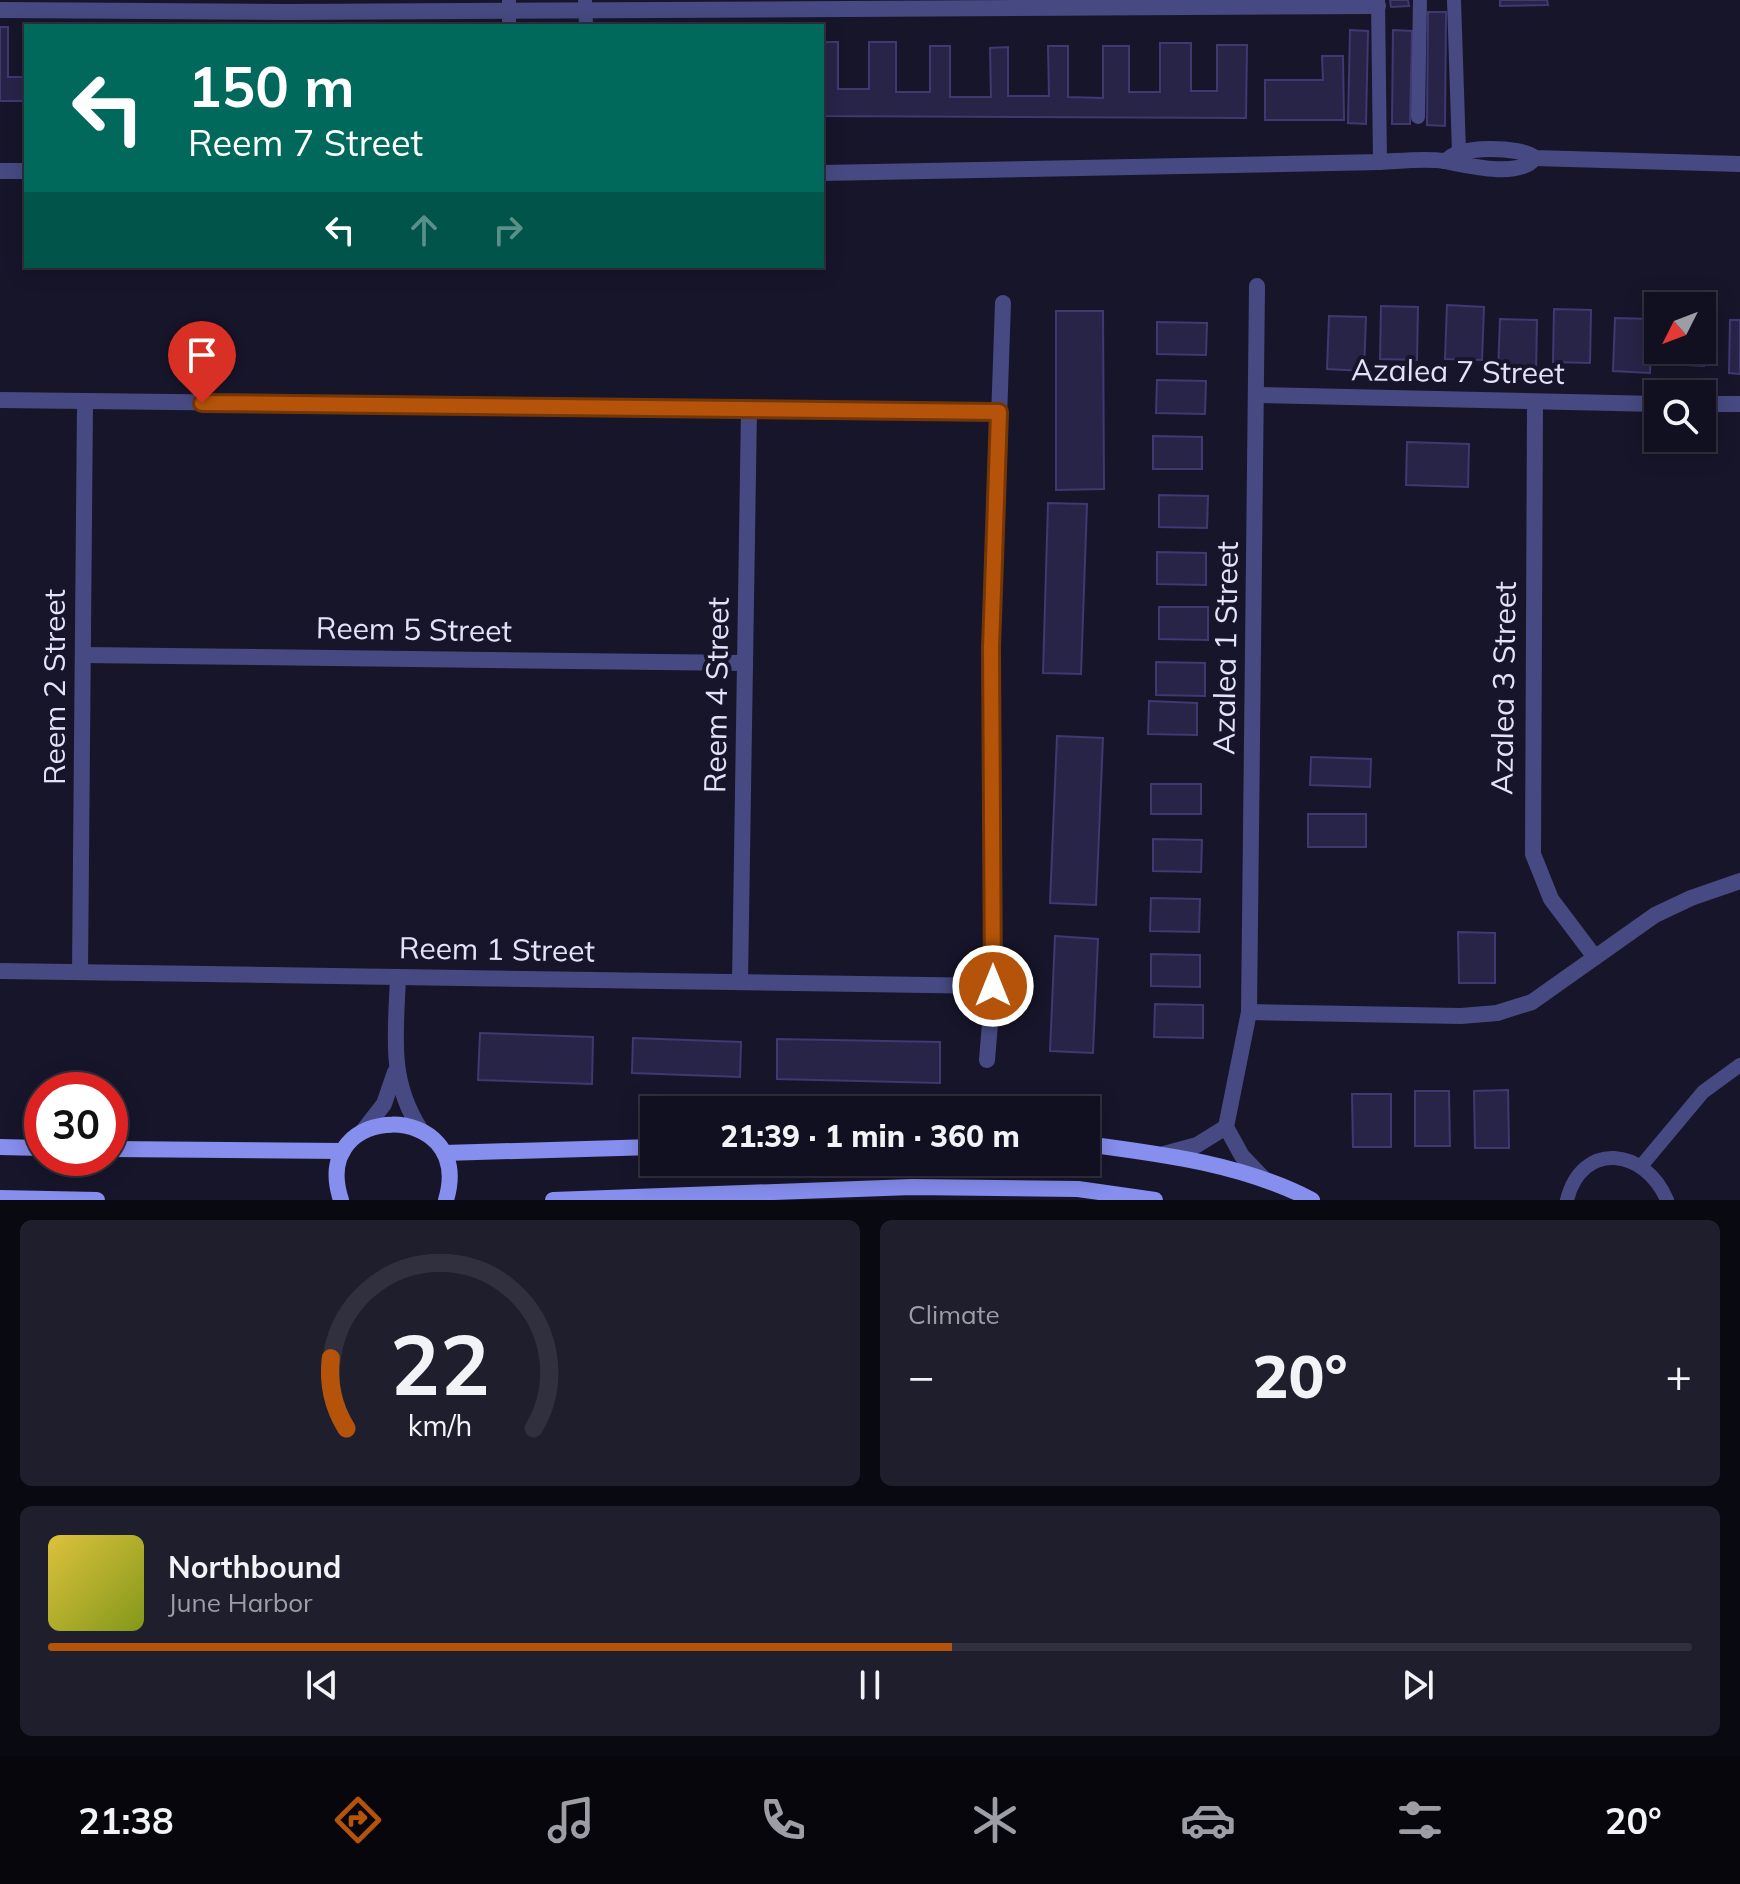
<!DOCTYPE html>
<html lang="en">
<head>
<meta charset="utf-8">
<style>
  :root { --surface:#111020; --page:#1e1e2d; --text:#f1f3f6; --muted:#9c9da5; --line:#30303e; --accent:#b45309 }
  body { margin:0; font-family:Mulish,sans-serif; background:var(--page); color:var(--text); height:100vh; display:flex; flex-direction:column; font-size:30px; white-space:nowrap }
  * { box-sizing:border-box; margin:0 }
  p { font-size:26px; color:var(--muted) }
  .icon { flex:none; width:44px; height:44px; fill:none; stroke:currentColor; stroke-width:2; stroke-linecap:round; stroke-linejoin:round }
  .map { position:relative; height:1200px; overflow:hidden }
  .panel { display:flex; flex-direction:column; gap:20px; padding:20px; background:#090912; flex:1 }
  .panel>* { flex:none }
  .banner { position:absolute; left:24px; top:24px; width:800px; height:244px; border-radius:0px; box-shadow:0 4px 20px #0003,0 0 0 2px var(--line); background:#00695c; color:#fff; overflow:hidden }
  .needle { width:52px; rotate:228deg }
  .buttons { position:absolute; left:1644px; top:292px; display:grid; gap:16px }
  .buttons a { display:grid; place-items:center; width:72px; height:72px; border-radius:0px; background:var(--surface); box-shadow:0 4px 20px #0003,0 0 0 2px var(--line); font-size:40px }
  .speed { position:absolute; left:24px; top:1072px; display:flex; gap:16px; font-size:40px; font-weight:700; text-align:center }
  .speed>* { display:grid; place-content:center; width:104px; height:104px; border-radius:50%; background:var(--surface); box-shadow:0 4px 20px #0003,0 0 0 2px var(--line); line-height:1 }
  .speed .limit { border:12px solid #d22; background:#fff; color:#111 }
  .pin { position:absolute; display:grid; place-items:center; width:68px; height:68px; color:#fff; margin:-82px -34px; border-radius:50% 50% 50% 0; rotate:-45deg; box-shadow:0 0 8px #0007 }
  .pin .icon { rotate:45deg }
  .me { position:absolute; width:88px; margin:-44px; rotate:0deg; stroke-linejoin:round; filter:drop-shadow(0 0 6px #0008) }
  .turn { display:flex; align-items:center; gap:28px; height:168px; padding:0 32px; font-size:36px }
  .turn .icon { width:104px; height:104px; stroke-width:2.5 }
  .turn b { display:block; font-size:56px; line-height:68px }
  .lanes { display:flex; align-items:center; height:76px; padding:0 32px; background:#0003; justify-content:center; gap:40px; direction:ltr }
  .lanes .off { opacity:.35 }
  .big { font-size:60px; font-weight:800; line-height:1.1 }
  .panel .widget { flex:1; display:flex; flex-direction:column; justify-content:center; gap:12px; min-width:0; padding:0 28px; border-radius:12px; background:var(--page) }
  .panel .dial { align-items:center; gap:0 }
  .dial svg { height:208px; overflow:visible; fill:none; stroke:var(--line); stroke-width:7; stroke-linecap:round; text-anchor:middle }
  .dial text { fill:var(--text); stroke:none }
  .song { display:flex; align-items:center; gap:24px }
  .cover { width:96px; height:96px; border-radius:12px; background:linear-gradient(135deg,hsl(50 70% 55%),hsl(70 70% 35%)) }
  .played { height:8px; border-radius:4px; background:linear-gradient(90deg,var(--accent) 55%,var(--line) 55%) }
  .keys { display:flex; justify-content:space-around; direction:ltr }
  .heat { display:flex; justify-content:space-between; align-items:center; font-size:44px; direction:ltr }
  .panel .tiles { flex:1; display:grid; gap:20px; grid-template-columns:1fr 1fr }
  .widget:last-child { grid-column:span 2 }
  .trip { position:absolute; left:640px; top:1096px; width:460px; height:80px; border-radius:0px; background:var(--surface); box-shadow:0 4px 20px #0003,0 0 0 2px var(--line); font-weight:800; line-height:80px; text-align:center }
  .tab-bar { display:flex; height:128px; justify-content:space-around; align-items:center; background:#07060d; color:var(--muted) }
  .tab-bar .icon { width:56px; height:56px }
  .tab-bar .selected { color:var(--accent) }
  .tab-bar b { font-size:36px; color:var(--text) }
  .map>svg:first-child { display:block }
  .building { fill:#272448; stroke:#3e3971; stroke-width:2 }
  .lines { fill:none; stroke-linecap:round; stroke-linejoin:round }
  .lane { stroke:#474a82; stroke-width:14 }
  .street { stroke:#474a82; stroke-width:16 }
  .secondary { stroke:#868eee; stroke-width:16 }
  .route-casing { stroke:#753606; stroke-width:20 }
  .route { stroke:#b45309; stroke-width:14 }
  .labels { text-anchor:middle; stroke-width:8; stroke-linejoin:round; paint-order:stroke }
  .street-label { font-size:30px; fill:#e2e2fb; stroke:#17152a }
</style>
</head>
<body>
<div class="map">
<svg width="1740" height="1200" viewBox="0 0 1740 1200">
  <rect width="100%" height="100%" fill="#17152a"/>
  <g class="building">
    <path d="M1390 0H1408L1409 6 1391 7Z"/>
    <path d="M1500 0H1547L1548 5 1500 6Z"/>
    <path d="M1428 12H1446L1445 126 1427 125Z"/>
    <path d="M0 27H8V77H26V101H0Z"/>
    <path d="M1350 30 1368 31 1366 124 1348 123Z"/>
    <path d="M1393 30 1412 31 1410 124H1392Z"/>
    <path d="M822 42H838V89H869V42H896V92H930V46H950V97H991L990 48 1008 47V96H1049L1048 46H1068V97L1103 98V46H1129V92H1160V43H1191V91H1217V45H1247L1246 118 822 116Z"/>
    <path d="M1322 56H1343L1344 120H1265V80H1323Z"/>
    <path d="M1447 305 1484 307 1482 360 1445 359Z"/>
    <path d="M1381 306 1418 307 1417 360 1380 359Z"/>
    <path d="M1554 309 1591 310 1590 363 1553 362Z"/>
    <path d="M1056 311H1103L1104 489 1056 490Z"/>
    <path d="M1702 312H1706L1704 366 1667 364V350H1702Z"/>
    <path d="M1329 316 1366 317 1364 371 1327 369Z"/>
    <path d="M1615 318 1652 319 1650 373 1613 371Z"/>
    <path d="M1500 319 1537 320 1536 374 1498 372Z"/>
    <path d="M1730 320H1740V374L1729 373Z"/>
    <path d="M1157 322 1207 323 1206 355 1157 354Z"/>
    <path d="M1157 380 1206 381 1205 414 1156 413Z"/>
    <path d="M1153 436 1202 437V469H1153Z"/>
    <path d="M1407 442 1469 444 1468 487 1406 485Z"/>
    <path d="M1159 495 1208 496 1207 528 1159 527Z"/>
    <path d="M1048 503 1087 504 1081 674 1043 673Z"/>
    <path d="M1157 552 1206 553V585L1157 584Z"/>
    <path d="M1159 607H1208V640L1159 639Z"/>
    <path d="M1156 662 1205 663V696L1156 695Z"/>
    <path d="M1149 701 1197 703V735L1148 734Z"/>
    <path d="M1057 736 1103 738 1096 905 1050 903Z"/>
    <path d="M1311 757 1371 759 1370 787 1310 785Z"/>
    <rect x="1151" y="784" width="50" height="30"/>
    <rect x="1308" y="814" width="58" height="33"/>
    <path d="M1153 839 1202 840 1201 872 1153 871Z"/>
    <path d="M1151 898 1200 899 1199 932 1150 931Z"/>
    <path d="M1458 932 1495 933V983H1459Z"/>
    <path d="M1055 936 1098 939 1093 1053 1050 1051Z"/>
    <path d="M1151 954 1200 955V987L1151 986Z"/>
    <path d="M1155 1004 1203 1005V1038L1154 1037Z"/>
    <path d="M480 1033 593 1037 592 1084 478 1080Z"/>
    <path d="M633 1038 741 1042 740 1077 632 1073Z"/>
    <path d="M777 1039 940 1042V1083L777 1079Z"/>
    <path d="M1508 1090 1509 1148H1475L1474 1091Z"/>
    <path d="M1415 1091H1449L1450 1146H1415Z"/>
    <path d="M1352 1094H1391V1147H1353Z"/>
  </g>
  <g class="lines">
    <g class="lane">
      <path d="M509 0V26"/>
      <path d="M585 0 586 26"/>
      <path d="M1378 0 1380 162"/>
      <path d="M1454 0 1459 152"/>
      <path d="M1418 117 1420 0"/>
      <path d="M1642 1165 1703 1092 1740 1065"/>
      <path d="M1567 1200C1582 1140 1645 1148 1667 1200"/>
    </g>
    <g class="street">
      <path d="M0 10 288 12 1378 6"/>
      <path d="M1447 161C1457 145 1521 146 1535 158L1740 164"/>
      <path d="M0 171H26"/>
      <path d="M822 173 1380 162C1401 161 1425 158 1444 161 1465 165 1519 179 1535 158"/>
      <path d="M1257 286 1249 1012 1226 1127 1242 1156 1265 1180"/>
      <path d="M1257 395 1658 404"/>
      <path d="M0 400 999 412"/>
      <path d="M1535 403 1533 854 1551 899 1594 956"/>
      <path d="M1702 404H1740"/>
      <path d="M83 655 745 663"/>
      <path d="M0 971 993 986"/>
      <path d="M80 972 85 402"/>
      <path d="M398 977C396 1033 388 1079 420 1129"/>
      <path d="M740 982 749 409"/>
      <path d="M1249 1012 1461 1016 1497 1013 1532 1002 1655 915 1691 898 1740 881"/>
      <path d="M987 1060 993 986 991 648 1003 303"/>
      <path d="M363 1131 384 1104 395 1072"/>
      <path d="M1164 1154 1197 1145 1226 1127"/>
    </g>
    <g class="secondary">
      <path d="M1086 1144C1162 1154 1243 1164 1312 1200"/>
      <path d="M0 1147 42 1148"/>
      <path d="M110 1149 343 1151"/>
      <path d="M444 1153 654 1147"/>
      <path d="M0 1198 97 1200"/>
      <path d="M341 1200C308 1100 476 1099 446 1200"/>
      <path d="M553 1200 912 1187 1078 1189 1155 1200"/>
    </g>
  </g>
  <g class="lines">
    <g class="route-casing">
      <path id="route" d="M202 403 999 412 991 648 993 986"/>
    </g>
    <use href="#route" class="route"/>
  </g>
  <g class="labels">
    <g class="street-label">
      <text transform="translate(1458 372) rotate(1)" y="10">Azalea 7 Street</text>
      <text transform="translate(414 630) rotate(1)" y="10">Reem 5 Street</text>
      <text transform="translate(1226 648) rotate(-89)" y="10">Azalea 1 Street</text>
      <text transform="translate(55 687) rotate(-90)" y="10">Reem 2 Street</text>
      <text transform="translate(1504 688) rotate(-89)" y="10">Azalea 3 Street</text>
      <text transform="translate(717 695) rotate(-89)" y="10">Reem 4 Street</text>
      <text transform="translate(497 950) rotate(1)" y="10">Reem 1 Street</text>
    </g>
  </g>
</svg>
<div class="buttons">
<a><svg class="needle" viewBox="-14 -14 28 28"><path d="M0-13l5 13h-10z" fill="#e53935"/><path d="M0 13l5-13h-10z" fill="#9c9da5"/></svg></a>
<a><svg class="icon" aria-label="search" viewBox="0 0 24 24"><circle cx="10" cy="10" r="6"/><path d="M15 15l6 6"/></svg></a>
</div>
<div class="speed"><div class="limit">30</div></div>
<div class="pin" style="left:202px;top:403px;background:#d93025"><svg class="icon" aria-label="arrive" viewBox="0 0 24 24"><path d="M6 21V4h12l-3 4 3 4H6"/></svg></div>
<svg class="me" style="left:993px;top:986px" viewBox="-20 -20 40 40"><circle r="17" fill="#b45309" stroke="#fff" stroke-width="3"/><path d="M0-11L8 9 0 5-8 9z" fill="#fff"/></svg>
<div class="trip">21:39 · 1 min · 360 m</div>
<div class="banner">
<div class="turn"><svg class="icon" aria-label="left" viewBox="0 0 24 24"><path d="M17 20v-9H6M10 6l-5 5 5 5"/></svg><div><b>150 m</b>Reem 7 Street</div></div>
<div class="lanes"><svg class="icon" aria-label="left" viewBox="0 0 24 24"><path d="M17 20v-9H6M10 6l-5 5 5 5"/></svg><svg class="icon off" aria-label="ahead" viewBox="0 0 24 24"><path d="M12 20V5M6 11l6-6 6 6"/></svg><svg class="icon off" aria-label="right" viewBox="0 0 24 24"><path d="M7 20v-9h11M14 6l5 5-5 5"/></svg></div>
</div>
</div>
<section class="panel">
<div class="tiles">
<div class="widget dial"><svg viewBox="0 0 100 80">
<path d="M14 69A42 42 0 1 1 86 69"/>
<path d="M14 69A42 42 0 0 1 8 42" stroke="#b45309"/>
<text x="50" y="56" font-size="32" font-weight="700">22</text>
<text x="50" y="72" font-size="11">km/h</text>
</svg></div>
<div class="widget"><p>Climate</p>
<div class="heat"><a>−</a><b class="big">20°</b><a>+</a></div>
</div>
<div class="widget">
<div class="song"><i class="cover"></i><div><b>Northbound</b><p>June Harbor</p></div></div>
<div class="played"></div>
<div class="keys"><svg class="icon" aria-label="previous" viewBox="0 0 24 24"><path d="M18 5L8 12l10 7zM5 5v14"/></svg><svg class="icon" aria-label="pause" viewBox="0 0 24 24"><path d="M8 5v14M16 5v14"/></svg><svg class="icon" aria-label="next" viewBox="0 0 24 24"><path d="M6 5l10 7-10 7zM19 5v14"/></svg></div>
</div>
</div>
</section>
<nav class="tab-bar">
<b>21:38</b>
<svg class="icon selected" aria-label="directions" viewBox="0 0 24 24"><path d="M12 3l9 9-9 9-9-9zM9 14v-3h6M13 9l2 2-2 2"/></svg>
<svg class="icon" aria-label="music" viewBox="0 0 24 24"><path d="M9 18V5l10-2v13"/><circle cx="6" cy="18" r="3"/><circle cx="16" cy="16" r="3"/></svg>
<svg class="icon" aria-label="phone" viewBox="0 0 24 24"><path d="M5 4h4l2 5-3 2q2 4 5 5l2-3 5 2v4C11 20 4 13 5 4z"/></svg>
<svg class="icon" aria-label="climate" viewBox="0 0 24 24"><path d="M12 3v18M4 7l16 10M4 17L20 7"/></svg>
<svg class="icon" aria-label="car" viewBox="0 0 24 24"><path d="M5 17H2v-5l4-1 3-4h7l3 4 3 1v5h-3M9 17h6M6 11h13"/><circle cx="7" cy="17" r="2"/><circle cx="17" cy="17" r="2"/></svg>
<svg class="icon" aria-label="filters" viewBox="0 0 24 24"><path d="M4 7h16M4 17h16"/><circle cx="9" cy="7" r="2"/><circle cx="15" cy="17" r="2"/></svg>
<b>20°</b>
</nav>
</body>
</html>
